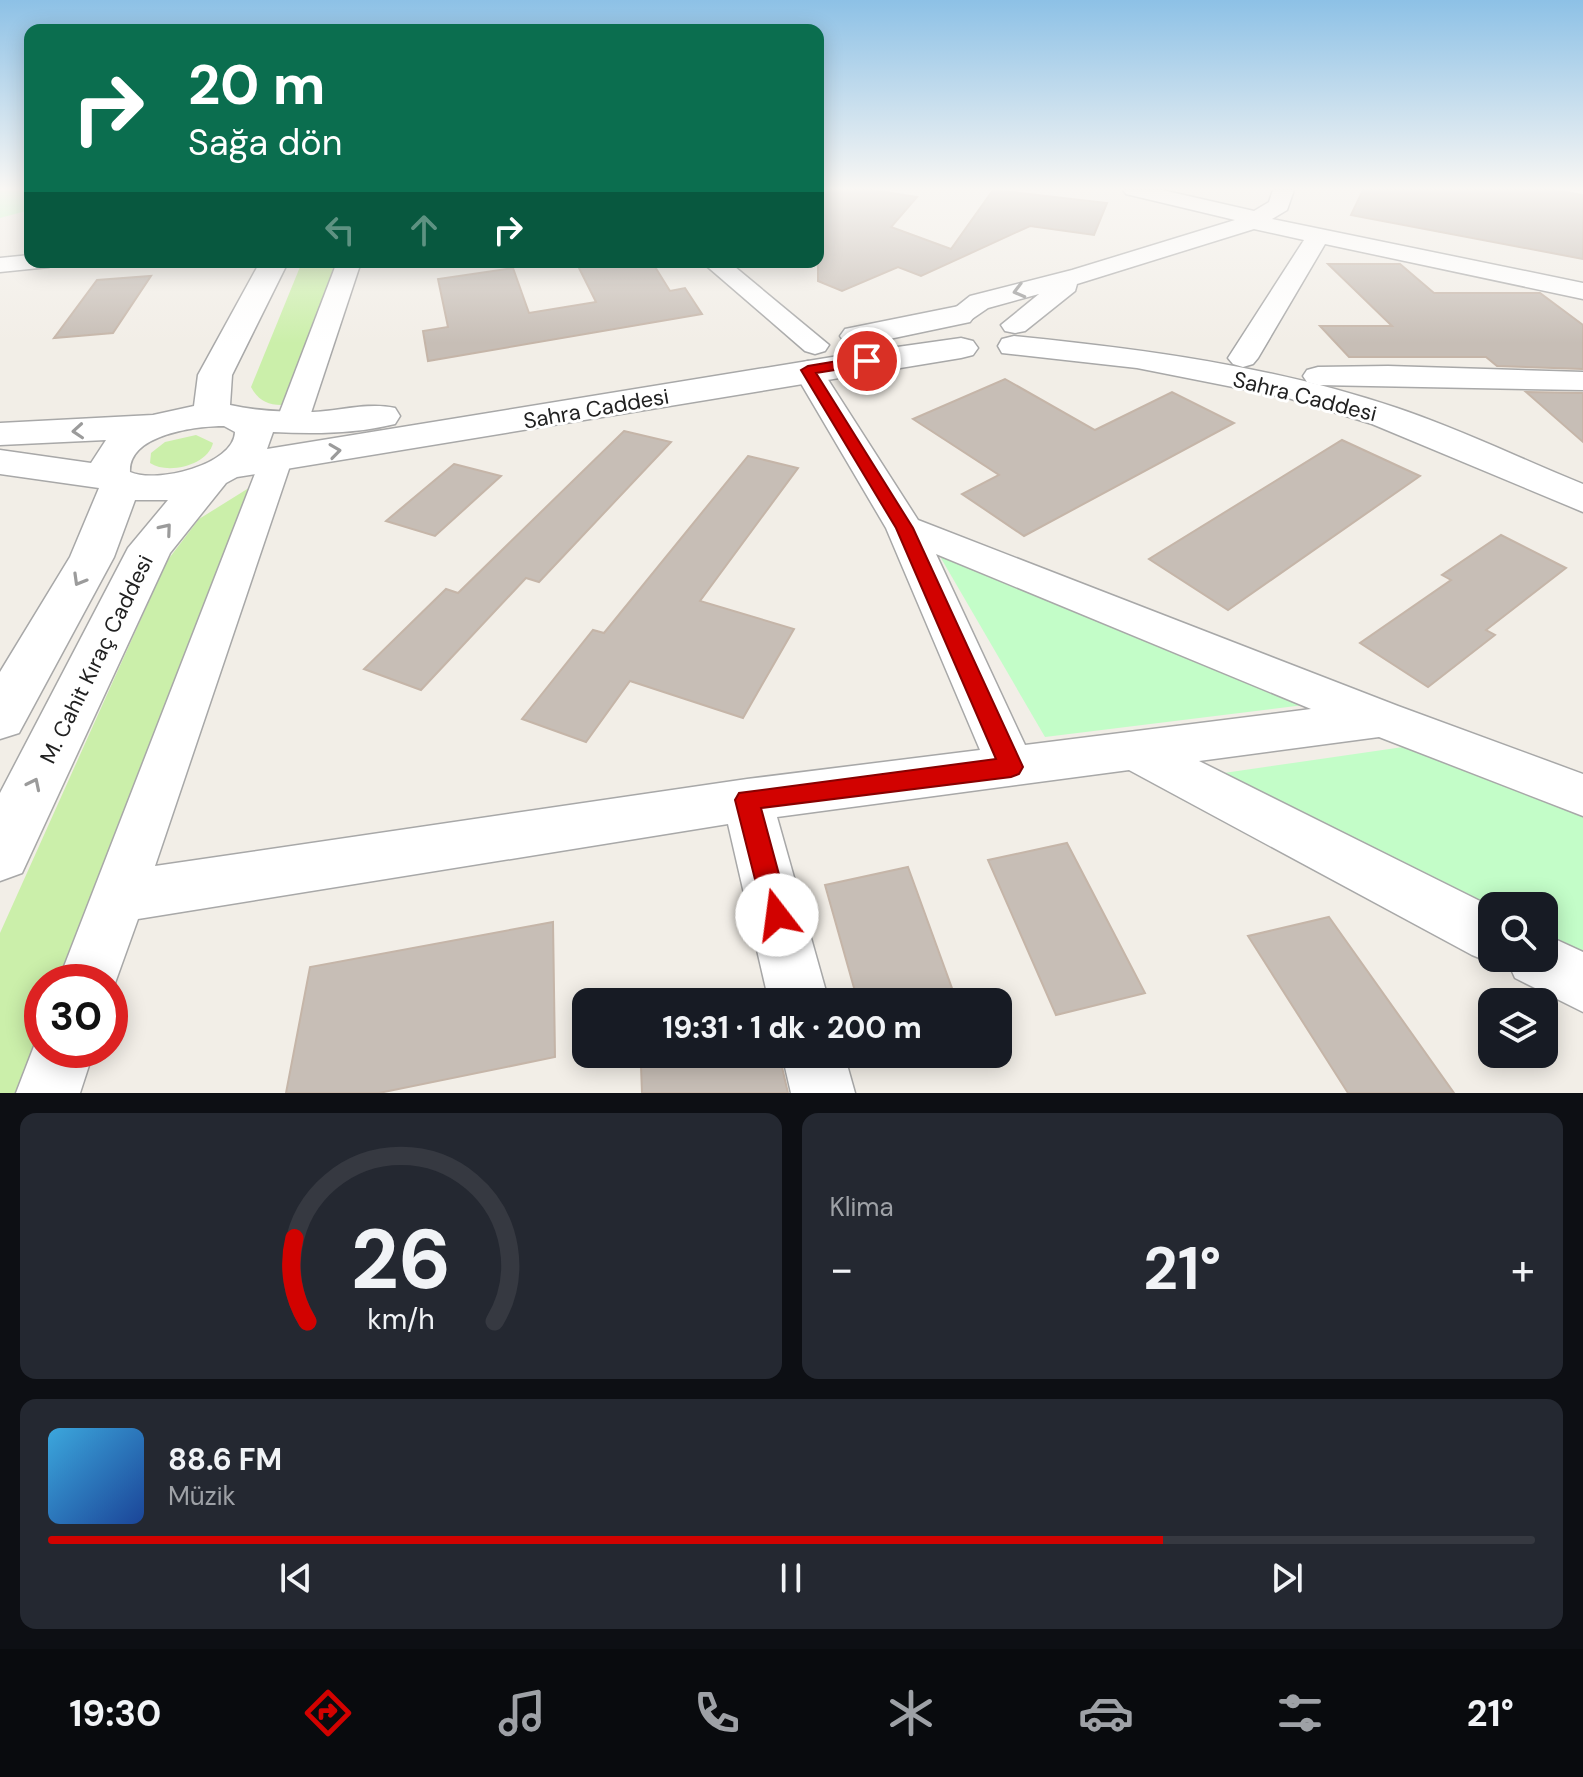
<!DOCTYPE html>
<html lang="tr">
<head>
<meta charset="utf-8">
<style>
  :root { --surface:#171b24; --page:#242831; --text:#f1f3f6; --muted:#9ea1a6; --line:#363941; --accent:#d20200 }
  body { margin:0; font-family:"DM Sans",sans-serif; background:var(--page); color:var(--text); height:100vh; display:flex; flex-direction:column; font-size:30px; white-space:nowrap }
  * { box-sizing:border-box; margin:0 }
  p { font-size:26px; color:var(--muted) }
  .icon { flex:none; width:44px; height:44px; fill:none; stroke:currentColor; stroke-width:2; stroke-linecap:round; stroke-linejoin:round }
  .map { position:relative; height:1093px; overflow:hidden }
  .details { display:flex; flex-direction:column; gap:20px; padding:20px; background:#0d0f14; flex:1 }
  .details>* { flex:none }
  .guide { position:absolute; left:24px; top:24px; width:800px; height:244px; border-radius:16px; box-shadow:0 4px 20px #0003; background:#0b6e4f; color:#fff; overflow:hidden }
  .buttons { position:absolute; left:1478px; top:892px; display:grid; gap:16px }
  .buttons a { display:grid; place-items:center; width:80px; height:80px; border-radius:16px; background:var(--surface); box-shadow:0 4px 20px #0003; font-size:40px }
  .speed { position:absolute; left:24px; top:964px; display:flex; gap:16px; font-size:40px; font-weight:700; text-align:center }
  .speed>* { display:grid; place-content:center; width:104px; height:104px; border-radius:50%; background:var(--surface); box-shadow:0 4px 20px #0003; line-height:1 }
  .speed .limit { border:12px solid #d22; background:#fff; color:#111 }
  .pin { position:absolute; display:grid; place-items:center; width:68px; height:68px; color:#fff; margin:-34px; border:4px solid #fff; border-radius:50%; box-shadow:0 2px 8px #0007 }
  .me { position:absolute; width:88px; margin:-44px; rotate:345deg; stroke-linejoin:round; filter:drop-shadow(0 0 6px #0008) }
  .turn { display:flex; align-items:center; gap:28px; height:168px; padding:0 32px; font-size:36px }
  .turn .icon { width:104px; height:104px; stroke-width:2.5 }
  .turn b { display:block; font-size:56px; line-height:68px }
  .lanes { display:flex; align-items:center; height:76px; padding:0 32px; background:#0003; justify-content:center; gap:40px; direction:ltr }
  .lanes .off { opacity:.35 }
  .big { font-size:60px; font-weight:700; line-height:1.1 }
  .details .card { flex:1; display:flex; flex-direction:column; justify-content:center; gap:12px; min-width:0; padding:0 28px; border-radius:16px; background:var(--page) }
  .details .dial { align-items:center; gap:0 }
  .dial svg { height:208px; overflow:visible; fill:none; stroke:var(--line); stroke-width:7; stroke-linecap:round; text-anchor:middle }
  .dial text { fill:var(--text); stroke:none }
  .song { display:flex; align-items:center; gap:24px }
  .cover { width:96px; height:96px; border-radius:12px; background:linear-gradient(135deg,hsl(200 70% 55%),hsl(220 70% 35%)) }
  .played { height:8px; border-radius:4px; background:linear-gradient(90deg,var(--accent) 75%,var(--line) 75%) }
  .keys { display:flex; justify-content:space-around; direction:ltr }
  .heat { display:flex; justify-content:space-between; align-items:center; font-size:44px; direction:ltr }
  .details .tiles { flex:1; display:grid; gap:20px; grid-template-columns:1fr 1fr }
  .card:last-child { grid-column:span 2 }
  .trip { position:absolute; left:572px; top:988px; width:440px; height:80px; border-radius:16px; background:var(--surface); box-shadow:0 4px 20px #0003; font-weight:700; line-height:80px; text-align:center }
  .tab-bar { display:flex; height:128px; justify-content:space-around; align-items:center; background:#090b0e; color:var(--muted) }
  .tab-bar .icon { width:56px; height:56px }
  .tab-bar .active { color:var(--accent) }
  .tab-bar b { font-size:36px; color:var(--text) }
  .map>svg:first-child { display:block }
  .grass { fill:#cbefaa }
  .park { fill:#c3fdc8 }
  .building { fill:#c7beb6; stroke:#c5b5a8; stroke-width:2 }
  .lines { fill:none; stroke-linecap:round; stroke-linejoin:round }
  .minor-casing { stroke:#a8a8a8; stroke-width:3 }
  .tertiary-casing { stroke:#a8a8a8; stroke-width:3 }
  .minor { fill:#fff; fill-rule:evenodd }
  .tertiary { fill:#fff; fill-rule:evenodd }
  .oneway { stroke:#9b9b9b }
  .route { fill:#d20200; stroke:#880100; stroke-width:2 }
  .labels { text-anchor:middle; stroke-width:6; stroke-linejoin:round; paint-order:stroke }
  .street-label { font-size:22px; fill:#212121; stroke:#fff }
</style>
</head>
<body>
<div class="map">
<svg width="1583" height="1093" viewBox="0 0 1583 1093">
  <rect width="100%" height="100%" fill="#f2eee7"/>
  <g class="grass">
    <path d="M302 262H340L288 399 281 405C267 405 257 399 251 387Z"/>
    <path d="M196 435 213 443C208 465 168 475 150 463L151 453 165 442Z"/>
    <path d="M257 483 70 982H42V1050L28 1093H0V933L167 561 199 519Z"/>
  </g>
  <g class="park">
    <path d="M0 190H30V210L0 218Z"/>
    <path d="M938 553 1304 705 1045 737Z"/>
    <path d="M1417 745 1583 814V971L1544 950V906H1492V922L1217 774Z"/>
  </g>
  <g class="building">
    <path d="M818 190H872L917 197 891 227 951 249 993 190 1107 203 1094 235 1030 226 921 276 898 267 842 291 818 281Z"/>
    <path d="M1363 190H1555L1583 195V259L1351 215Z"/>
    <path d="M576 262H652L670 291 685 288 702 314 428 361 423 331 448 327 438 279 513 268 529 313 596 302Z"/>
    <path d="M1328 264H1400L1434 293H1540L1583 325V369L1497 366 1486 357H1349L1320 326H1392Z"/>
    <path d="M151 276 113 333 54 338 97 280Z"/>
    <path d="M1005 379 1095 430 1172 392 1234 423 1024 536 962 494 999 475 913 419Z"/>
    <path d="M1526 392 1583 393V442Z"/>
    <path d="M624 431 671 442 539 582 526 578 421 690 364 669 446 589 458 593Z"/>
    <path d="M1342 440 1420 476 1228 610 1149 559Z"/>
    <path d="M748 456 798 468 700 601 794 629 743 718 630 681 586 742 522 719 593 630 604 633Z"/>
    <path d="M454 464 501 476 435 536 386 521Z"/>
    <path d="M1501 535 1566 568 1486 630 1495 635 1428 687 1360 643 1451 580 1442 575Z"/>
    <path d="M1067 843 1145 993 1056 1015 988 860Z"/>
    <path d="M908 867 957 1002H858L825 885Z"/>
    <path d="M1329 917 1454 1093H1348L1248 936Z"/>
    <path d="M553 922 555 1057 379 1093H286L310 967Z"/>
    <path d="M706 1054H779L788 1093H642L641 1066Z"/>
  </g>
  <g class="lines">
    <g class="minor-casing">
      <g id="minor">
        <path d="M1123 190H1162L1254 211 1269 202 1273 190H1294L1287 210 1272 219 1583 283V299L1325 244 1258 358 1253 364 1243 367 1233 364 1228 358 1304 240 1254 229 1077 284 1075 291 1025 331 1015 333 1005 331 1001 325 1039 294 988 308 969 321H949L946 315 970 296 1072 270 1235 220 1126 194Z"/>
        <path d="M30 255V262H52L49 267 0 272V258Z"/>
        <path d="M337 262H361L308 422 303 429 292 432 281 429 276 422Z"/>
        <path d="M702 262H729L829 345 825 351 815 354 805 351Z"/>
        <path d="M808 361 818 364 918 520 1398 706 1583 774V816L1379 737 1199 761 1492 907V958H1505L1492 963 1472 955 1129 770 777 817 829 1002H769L728 824 138 919 110 997V982H58L263 453 275 450 287 453 292 460 155 866 747 779 980 750 886 528 793 370 798 364ZM936 554 1311 709 1025 745Z"/>
        <path d="M1388 366 1583 372V390L1318 385 1307 382 1303 376 1307 370 1318 367Z"/>
        <path d="M1544 934 1583 952V1012L1515 978 1506 958H1544Z"/>
        <path d="M41 1028 42 1050H94L80 1093H16Z"/>
        <path d="M782 1054H844L855 1093H791Z"/>
      </g>
    </g>
    <g class="tertiary-casing">
      <g id="tertiary">
        <path d="M260 262H288L232 375 230 405C256 411 285 412 313 412 340 411 368 402 395 408L400 416 395 424C355 434 313 434 273 432L267 449 869 351 961 338 973 341 978 348 973 355 961 358 237 477 226 483 170 553 22 873 0 881V793L128 548 168 500H135L114 557 19 733 0 739V672L70 557 99 488 0 474V450L91 463 106 440 0 445V423L153 415 194 406 198 375ZM224 426 235 432C234 465 156 484 130 472 128 434 197 426 224 426Z"/>
        <path d="M959 306 970 308 975 315 970 322 856 346 845 343 840 336 845 329Z"/>
        <path d="M1014 336C1143 349 1273 366 1397 408 1460 429 1521 459 1583 484V512L1372 424 1288 398 1137 368 1002 353 998 346 1002 339Z"/>
      </g>
    </g>
    <use href="#minor" class="minor"/>
    <use href="#tertiary" class="tertiary"/>
  </g>
  <defs><path id="oneway-chevron" d="M-2-3.5L2.5 0L-2 3.5" fill="none" stroke-width="1.6" stroke-linecap="round" stroke-linejoin="round" transform="scale(2)"/></defs>
  <g class="oneway">
    <use href="#oneway-chevron" transform="translate(1019 291) rotate(165)"/>
    <use href="#oneway-chevron" transform="translate(78 431) rotate(176)"/>
    <use href="#oneway-chevron" transform="translate(335 451) rotate(-8)"/>
    <use href="#oneway-chevron" transform="translate(166 529) rotate(-50)"/>
    <use href="#oneway-chevron" transform="translate(79 580) rotate(120)"/>
    <use href="#oneway-chevron" transform="translate(34 784) rotate(-64)"/>
  </g>
  <linearGradient id="sky" x2="0" y2="1"><stop stop-color="#8dc1e6"/><stop offset="0.55" stop-color="#f9f7f4"/><stop offset="1" stop-color="#f9f7f4" stop-opacity="0"/></linearGradient>
  <rect width="1583" height="343" fill="url(#sky)"/>
  <path class="route" d="M867 356 874 361 872 364 816 373 913 528 1023 767 1019 774 1011 777 761 808 790 915 786 924 777 928 768 924 764 915 735 800 739 793 996 759 896 528 801 370 808 366Z"/>
  <g class="labels">
    <g class="street-label">
      <text transform="translate(1305 396) rotate(14)" y="8">Sahra Caddesi</text>
      <text transform="translate(596 408) rotate(-10)" y="8">Sahra Caddesi</text>
      <text transform="translate(96 659) rotate(-64)" y="8">M. Cahit Kıraç Caddesi</text>
    </g>
  </g>
</svg>
<div class="buttons">
<a><svg class="icon" aria-label="search" viewBox="0 0 24 24"><circle cx="10" cy="10" r="6"/><path d="M15 15l6 6"/></svg></a>
<a><svg class="icon" aria-label="layers" viewBox="0 0 24 24"><path d="M12 4l9 5-9 5-9-5zM3 14l9 5 9-5"/></svg></a>
</div>
<div class="speed"><div class="limit">30</div></div>
<div class="pin" style="left:867px;top:361px;background:#d93025"><svg class="icon" aria-label="arrive" viewBox="0 0 24 24"><path d="M6 21V4h12l-3 4 3 4H6"/></svg></div>
<svg class="me" style="left:777px;top:915px" viewBox="-20 -20 40 40"><circle r="19" fill="#fff"/><path d="M0-13L10 11 0 6-10 11z" fill="#d20200"/></svg>
<div class="trip">19:31 · 1 dk · 200 m</div>
<div class="guide">
<div class="turn"><svg class="icon" aria-label="right" viewBox="0 0 24 24"><path d="M7 20v-9h11M14 6l5 5-5 5"/></svg><div><b>20 m</b>Sağa dön</div></div>
<div class="lanes"><svg class="icon off" aria-label="left" viewBox="0 0 24 24"><path d="M17 20v-9H6M10 6l-5 5 5 5"/></svg><svg class="icon off" aria-label="ahead" viewBox="0 0 24 24"><path d="M12 20V5M6 11l6-6 6 6"/></svg><svg class="icon" aria-label="right" viewBox="0 0 24 24"><path d="M7 20v-9h11M14 6l5 5-5 5"/></svg></div>
</div>
</div>
<section class="details">
<div class="tiles">
<div class="card dial"><svg viewBox="0 0 100 80">
<path d="M14 69A42 42 0 1 1 86 69"/>
<path d="M14 69A42 42 0 0 1 9 37" stroke="#d20200"/>
<text x="50" y="56" font-size="32" font-weight="700">26</text>
<text x="50" y="72" font-size="11">km/h</text>
</svg></div>
<div class="card"><p>Klima</p>
<div class="heat"><a>−</a><b class="big">21°</b><a>+</a></div>
</div>
<div class="card">
<div class="song"><i class="cover"></i><div><b>88.6 FM</b><p>Müzik</p></div></div>
<div class="played"></div>
<div class="keys"><svg class="icon" aria-label="previous" viewBox="0 0 24 24"><path d="M18 5L8 12l10 7zM5 5v14"/></svg><svg class="icon" aria-label="pause" viewBox="0 0 24 24"><path d="M8 5v14M16 5v14"/></svg><svg class="icon" aria-label="next" viewBox="0 0 24 24"><path d="M6 5l10 7-10 7zM19 5v14"/></svg></div>
</div>
</div>
</section>
<nav class="tab-bar">
<b>19:30</b>
<svg class="icon active" aria-label="directions" viewBox="0 0 24 24"><path d="M12 3l9 9-9 9-9-9zM9 14v-3h6M13 9l2 2-2 2"/></svg>
<svg class="icon" aria-label="music" viewBox="0 0 24 24"><path d="M9 18V5l10-2v13"/><circle cx="6" cy="18" r="3"/><circle cx="16" cy="16" r="3"/></svg>
<svg class="icon" aria-label="phone" viewBox="0 0 24 24"><path d="M5 4h4l2 5-3 2q2 4 5 5l2-3 5 2v4C11 20 4 13 5 4z"/></svg>
<svg class="icon" aria-label="climate" viewBox="0 0 24 24"><path d="M12 3v18M4 7l16 10M4 17L20 7"/></svg>
<svg class="icon" aria-label="car" viewBox="0 0 24 24"><path d="M5 17H2v-5l4-1 3-4h7l3 4 3 1v5h-3M9 17h6M6 11h13"/><circle cx="7" cy="17" r="2"/><circle cx="17" cy="17" r="2"/></svg>
<svg class="icon" aria-label="filters" viewBox="0 0 24 24"><path d="M4 7h16M4 17h16"/><circle cx="9" cy="7" r="2"/><circle cx="15" cy="17" r="2"/></svg>
<b>21°</b>
</nav>
</body>
</html>
